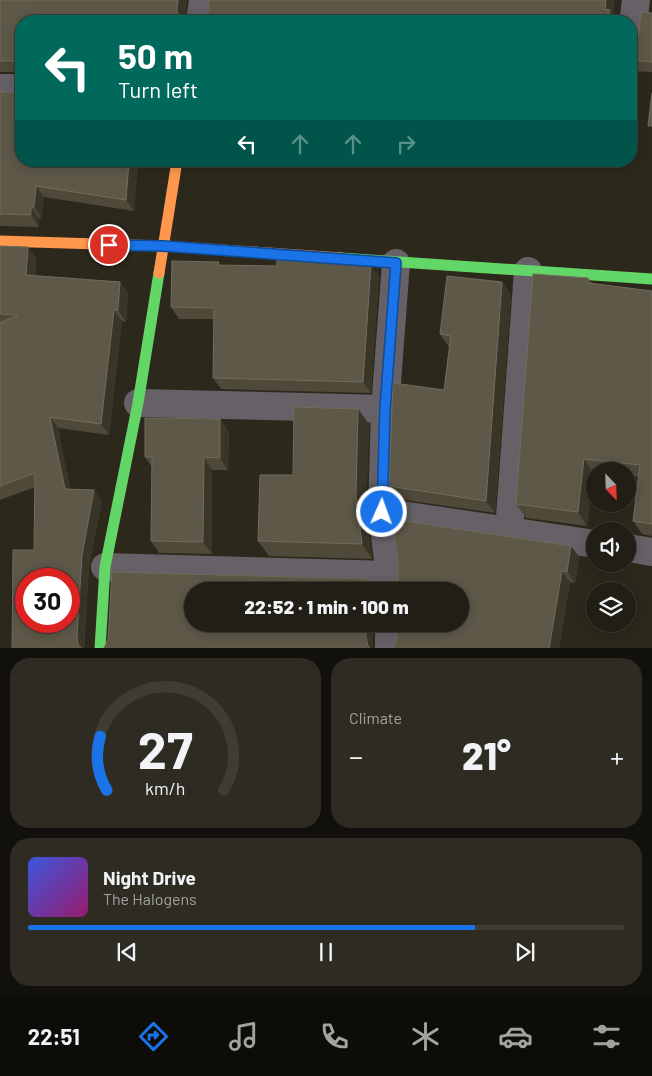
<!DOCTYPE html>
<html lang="en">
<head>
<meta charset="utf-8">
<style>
  :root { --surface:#211e15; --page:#2d2b22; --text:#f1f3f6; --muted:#a2a2a0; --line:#3e3c34; --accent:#1a73e8 }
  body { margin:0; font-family:Barlow,sans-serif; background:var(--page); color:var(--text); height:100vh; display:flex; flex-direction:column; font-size:19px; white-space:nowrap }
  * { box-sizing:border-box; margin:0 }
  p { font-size:16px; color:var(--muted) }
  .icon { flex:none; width:28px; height:28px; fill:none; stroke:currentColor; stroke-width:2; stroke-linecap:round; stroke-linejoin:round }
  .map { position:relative; height:648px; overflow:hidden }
  .side { display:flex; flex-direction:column; gap:10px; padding:10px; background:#12100c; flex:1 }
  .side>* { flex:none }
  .banner { position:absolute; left:15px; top:15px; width:622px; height:152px; border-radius:20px; box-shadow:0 2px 12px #0003,0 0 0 1px var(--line); background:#00695c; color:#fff; overflow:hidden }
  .needle { width:32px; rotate:157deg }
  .tools { position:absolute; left:586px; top:462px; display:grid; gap:10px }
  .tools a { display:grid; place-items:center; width:50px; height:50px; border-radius:50%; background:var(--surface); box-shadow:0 2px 12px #0003,0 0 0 1px var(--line); font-size:25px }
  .speed { position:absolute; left:15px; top:568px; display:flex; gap:10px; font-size:25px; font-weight:700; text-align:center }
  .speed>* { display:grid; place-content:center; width:65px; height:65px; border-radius:50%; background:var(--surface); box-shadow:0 2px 12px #0003,0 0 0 1px var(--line); line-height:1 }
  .speed .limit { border:8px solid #d22; background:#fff; color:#111 }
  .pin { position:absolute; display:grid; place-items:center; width:42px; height:42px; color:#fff; margin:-21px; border:2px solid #fff; border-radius:50%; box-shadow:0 1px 5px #0007 }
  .me { position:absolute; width:55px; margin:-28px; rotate:2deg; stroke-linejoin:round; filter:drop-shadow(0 0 4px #0008) }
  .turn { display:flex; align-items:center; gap:18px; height:105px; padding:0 20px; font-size:22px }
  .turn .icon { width:65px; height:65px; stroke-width:2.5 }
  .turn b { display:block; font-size:35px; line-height:42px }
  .lanes { display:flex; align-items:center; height:48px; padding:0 20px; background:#0003; justify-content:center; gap:25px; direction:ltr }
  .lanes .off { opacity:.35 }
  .big { font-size:38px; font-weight:800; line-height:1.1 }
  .side .card { flex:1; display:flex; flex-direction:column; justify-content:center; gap:8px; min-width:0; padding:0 18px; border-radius:20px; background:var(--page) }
  .side .dial { align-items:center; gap:0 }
  .dial svg { height:130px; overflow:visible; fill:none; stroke:var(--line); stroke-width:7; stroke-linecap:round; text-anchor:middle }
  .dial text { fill:var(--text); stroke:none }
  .song { display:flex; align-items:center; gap:15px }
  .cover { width:60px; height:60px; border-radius:8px; background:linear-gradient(135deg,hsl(230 70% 55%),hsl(320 70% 35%)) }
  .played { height:5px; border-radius:2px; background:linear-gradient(90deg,var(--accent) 75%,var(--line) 75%) }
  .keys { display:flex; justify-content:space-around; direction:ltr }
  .heat { display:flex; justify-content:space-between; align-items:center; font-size:28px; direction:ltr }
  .side .tiles { flex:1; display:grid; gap:10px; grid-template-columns:1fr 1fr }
  .card:last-child { grid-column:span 2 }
  .trip { position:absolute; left:184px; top:582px; width:285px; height:50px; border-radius:25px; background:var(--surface); box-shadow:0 2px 12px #0003,0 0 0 1px var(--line); font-weight:800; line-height:50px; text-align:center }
  .menu { display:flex; height:80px; justify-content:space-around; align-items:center; background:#0d0c08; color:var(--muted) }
  .menu .icon { width:35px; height:35px }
  .menu .current { color:var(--accent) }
  .menu b { font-size:22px; color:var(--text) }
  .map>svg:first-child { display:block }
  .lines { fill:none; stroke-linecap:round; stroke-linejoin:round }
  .street { stroke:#656166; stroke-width:28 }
  .fast { stroke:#63d668; stroke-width:11 }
  .slow { stroke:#ff974d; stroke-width:11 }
  .wall { fill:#4e4939 }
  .shaded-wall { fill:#3a3627 }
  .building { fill:#5d5848; stroke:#716c5c; fill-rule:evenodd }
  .route-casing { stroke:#114b97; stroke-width:12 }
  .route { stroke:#1a73e8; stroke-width:9 }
</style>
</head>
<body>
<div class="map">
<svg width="652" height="649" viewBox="0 0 652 649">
  <rect width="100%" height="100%" fill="#2c281c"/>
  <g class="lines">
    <g class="street">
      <path d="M200 21 203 0"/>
      <path d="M631 41 636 0"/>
      <path d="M0 88H21"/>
      <path d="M138 403 385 409"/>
      <path d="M382 512 595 544"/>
      <path d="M509 531 528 271"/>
      <path d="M628 548 652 552"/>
      <path d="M105 567 390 575"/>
      <path d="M390 591V575L382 512 385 409 396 263"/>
      <path d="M389 649V624"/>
    </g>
    <g class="fast">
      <path d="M341 258 652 279"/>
      <path d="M100 649 105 567 138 403 159 273"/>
    </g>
    <g class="slow">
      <path d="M0 241 163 246 341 258"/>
      <path d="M159 273 177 161"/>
    </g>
  </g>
  <g class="wall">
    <path d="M0 0 185 19V21H21V72H0Z"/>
    <path d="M652 13V72L631 71V43L636 39Z"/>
    <path d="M0 92 138 161 134 211 44 197 41 218H39V227L0 226Z"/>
    <path d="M0 246 36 258 35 276 120 282 128 293 126 322 122 321 109 435 58 428 70 490 102 501 89 566 84 649 34 550 35 487 0 500Z"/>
    <path d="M220 265 379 276 371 393 221 389 213 378 214 319H179L171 307Z"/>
    <path d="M588 278 592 283 652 291V536L642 534 633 521 638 477 628 476V471H595V472H593L587 526 526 518 516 504Z"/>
    <path d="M502 282 511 295 495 513 398 499 389 486 444 390 449 347 440 334Z"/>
    <path d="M220 419 229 432 228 470H212V554L159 553 151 541 152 467 145 457Z"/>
    <path d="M369 424 366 512 372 559 269 556 258 541 293 475Z"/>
    <path d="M571 546 579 557 575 583 570 582 559 649H392Z"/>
  </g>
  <g class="shaded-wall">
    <path d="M178 0H187L185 21H182L178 15 177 8Z"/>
    <path d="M606 0H615L614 15 618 21H608L605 9Z"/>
    <path d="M129 161H138L134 211 126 200Z"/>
    <path d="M36 186 44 197 41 218 34 207Z"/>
    <path d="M31 207 39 218V227L31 215Z"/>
    <path d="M28 247 36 258 34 286 26 275Z"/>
    <path d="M371 265 379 276 371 393 363 382Z"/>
    <path d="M120 282 128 293 126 322 118 310Z"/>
    <path d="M502 282 511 295 495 513 486 501Z"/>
    <path d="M114 310 122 321 109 435 101 424Z"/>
    <path d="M358 409 369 424 366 512 372 559 362 544 356 496Z"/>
    <path d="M50 417 58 428 73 501 65 489Z"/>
    <path d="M220 419 229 432 228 470 220 458Z"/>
    <path d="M204 457 212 470V554L203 542Z"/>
    <path d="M584 459 593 472 587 526 578 512Z"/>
    <path d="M94 490 102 501 89 566 84 649H81L78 644 77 637 82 555Z"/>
    <path d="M571 546 579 557 575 583 567 572Z"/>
    <path d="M562 571 570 582 559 649H549Z"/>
    <path d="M367 579 374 590 375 591H371L369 588Z"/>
    <path d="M366 624H373V649H370L368 646 366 638Z"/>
  </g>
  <g class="building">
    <path d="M0 0H178L177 8 178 15 182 21H21V64L13 61H0Z"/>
    <path d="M209 0H606L605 9 610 10 608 21H202L205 19 208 12Z"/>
    <path d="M641 12 652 13V62L631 60V43L636 39 639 32Z"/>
    <path d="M21 90V161H129L126 200 36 186 34 207H31V215L0 214V92H13Z"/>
    <path d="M652 93V126H648Z"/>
    <path d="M0 246 28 247 26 275 120 282 118 310H114L101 424 50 417 65 489 94 490 82 555 77 637 78 644 82 649H12L13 550H34L35 473 0 486V323L18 315 0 314ZM26 579H69V621H26Z"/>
    <path d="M277 260 371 265 363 382 213 378 214 308 171 307 172 261 219 262 218 265 277 266Z"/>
    <path d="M533 274 588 278V283L652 291V524L633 521 640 465 584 459 578 512 516 504Z"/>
    <path d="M447 276 502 282 486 501 389 486 393 383 444 390 451 336 440 334Z"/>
    <path d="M294 407 358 409 356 496 362 544 258 541 260 475H293Z"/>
    <path d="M145 418 220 419V458L204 457 203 542 151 541 152 457H145Z"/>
    <path d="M392 519 571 546 567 572 562 571 549 649H392L395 645 397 638V624H460V591H392L395 588 398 580V562Z"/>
    <path d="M112 572 367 579 369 588 372 591H192V624H366V638L368 646 371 649H103L105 646 108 639Z"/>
  </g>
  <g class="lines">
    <g class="route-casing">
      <path id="route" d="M109 245 163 246 396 263 385 409 382 512"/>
    </g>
    <use href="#route" class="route"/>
  </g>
</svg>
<div class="tools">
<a><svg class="needle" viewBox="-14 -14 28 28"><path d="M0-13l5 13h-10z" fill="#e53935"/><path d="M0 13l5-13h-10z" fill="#a2a2a0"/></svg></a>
<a><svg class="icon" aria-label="sound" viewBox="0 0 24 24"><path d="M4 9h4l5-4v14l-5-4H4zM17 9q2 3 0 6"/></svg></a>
<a><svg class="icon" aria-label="layers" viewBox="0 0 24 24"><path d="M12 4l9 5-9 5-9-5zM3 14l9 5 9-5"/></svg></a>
</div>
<div class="speed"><div class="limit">30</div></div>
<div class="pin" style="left:109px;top:245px;background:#d93025"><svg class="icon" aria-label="arrive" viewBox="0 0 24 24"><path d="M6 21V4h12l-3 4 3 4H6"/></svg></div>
<svg class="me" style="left:382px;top:512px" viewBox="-20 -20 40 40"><circle r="17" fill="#1a73e8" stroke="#fff" stroke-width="3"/><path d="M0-11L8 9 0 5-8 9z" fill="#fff"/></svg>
<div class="trip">22:52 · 1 min · 100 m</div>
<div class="banner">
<div class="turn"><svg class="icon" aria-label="left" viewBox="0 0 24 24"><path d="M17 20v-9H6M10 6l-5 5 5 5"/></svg><div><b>50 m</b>Turn left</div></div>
<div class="lanes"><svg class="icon" aria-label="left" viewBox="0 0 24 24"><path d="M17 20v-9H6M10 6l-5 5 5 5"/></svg><svg class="icon off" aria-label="ahead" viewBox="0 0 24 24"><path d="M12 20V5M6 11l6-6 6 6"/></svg><svg class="icon off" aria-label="ahead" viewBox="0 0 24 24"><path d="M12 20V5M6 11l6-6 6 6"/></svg><svg class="icon off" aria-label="right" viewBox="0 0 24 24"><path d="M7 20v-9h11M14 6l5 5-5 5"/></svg></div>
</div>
</div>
<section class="side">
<div class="tiles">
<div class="card dial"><svg viewBox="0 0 100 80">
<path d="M14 69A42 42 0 1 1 86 69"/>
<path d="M14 69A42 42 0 0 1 10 36" stroke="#1a73e8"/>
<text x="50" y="56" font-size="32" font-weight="700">27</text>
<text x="50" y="72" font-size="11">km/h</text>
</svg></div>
<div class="card"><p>Climate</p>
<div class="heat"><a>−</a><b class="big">21°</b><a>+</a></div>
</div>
<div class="card">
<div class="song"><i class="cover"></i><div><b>Night Drive</b><p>The Halogens</p></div></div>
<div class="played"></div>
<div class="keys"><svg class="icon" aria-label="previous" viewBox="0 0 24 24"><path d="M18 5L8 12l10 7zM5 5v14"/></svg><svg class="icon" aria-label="pause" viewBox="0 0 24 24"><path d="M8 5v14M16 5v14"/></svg><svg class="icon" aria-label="next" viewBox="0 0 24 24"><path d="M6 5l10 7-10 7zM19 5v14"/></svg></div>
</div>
</div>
</section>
<nav class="menu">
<b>22:51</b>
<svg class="icon current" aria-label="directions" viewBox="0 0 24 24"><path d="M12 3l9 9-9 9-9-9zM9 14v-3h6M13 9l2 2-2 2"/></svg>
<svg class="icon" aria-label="music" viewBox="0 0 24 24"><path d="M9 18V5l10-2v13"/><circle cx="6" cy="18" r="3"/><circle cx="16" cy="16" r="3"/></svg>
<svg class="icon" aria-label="phone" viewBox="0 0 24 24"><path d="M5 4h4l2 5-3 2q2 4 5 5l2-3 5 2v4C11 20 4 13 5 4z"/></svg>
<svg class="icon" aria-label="climate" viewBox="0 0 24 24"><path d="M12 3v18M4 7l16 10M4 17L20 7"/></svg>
<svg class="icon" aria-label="car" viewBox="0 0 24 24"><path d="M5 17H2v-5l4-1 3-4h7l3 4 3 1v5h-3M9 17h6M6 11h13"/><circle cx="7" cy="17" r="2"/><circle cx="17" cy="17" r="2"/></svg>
<svg class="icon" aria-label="filters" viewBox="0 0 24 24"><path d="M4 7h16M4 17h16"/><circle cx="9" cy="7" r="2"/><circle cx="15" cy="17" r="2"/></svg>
</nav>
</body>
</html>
